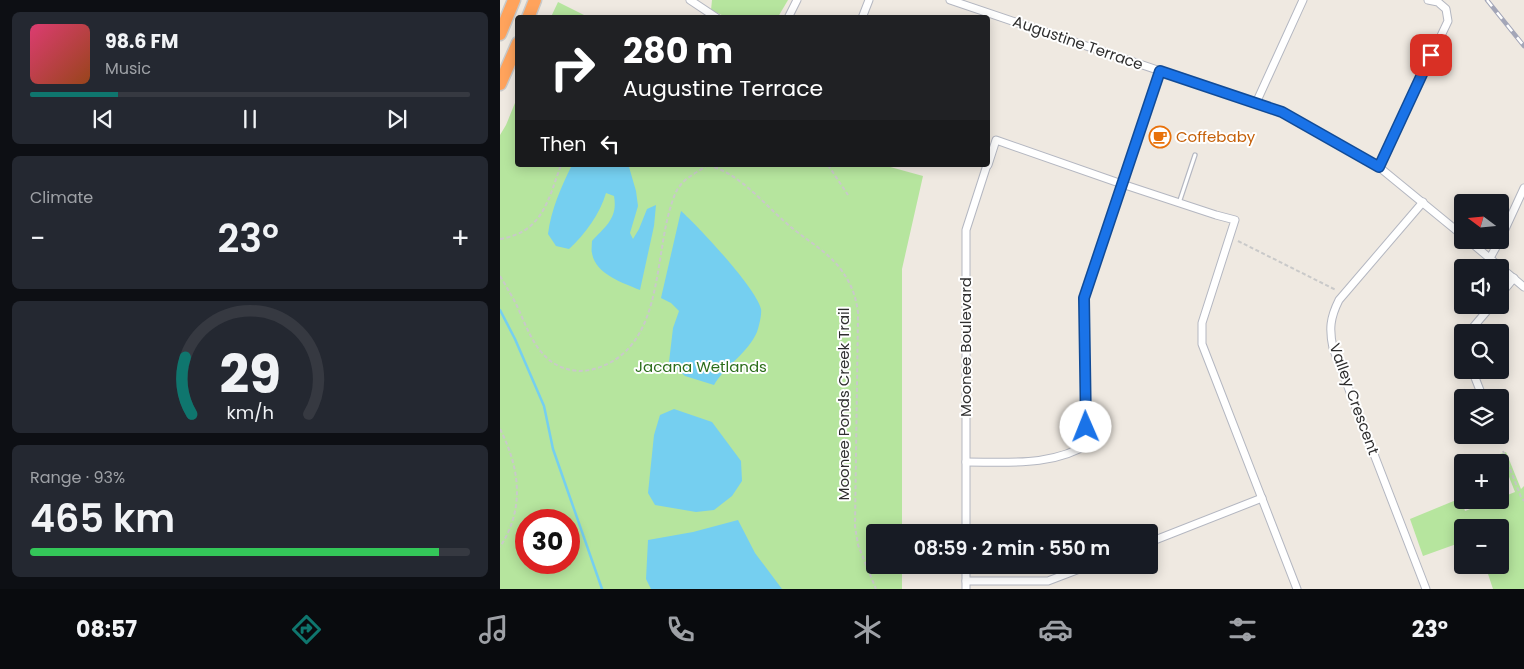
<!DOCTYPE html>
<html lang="en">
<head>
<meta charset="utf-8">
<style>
  :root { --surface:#171b24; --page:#242831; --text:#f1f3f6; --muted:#9ea1a6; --line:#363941; --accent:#0f766e }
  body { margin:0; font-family:Poppins,sans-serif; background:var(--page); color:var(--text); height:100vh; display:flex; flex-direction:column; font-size:19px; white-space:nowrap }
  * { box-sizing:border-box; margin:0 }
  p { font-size:16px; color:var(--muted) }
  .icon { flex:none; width:28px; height:28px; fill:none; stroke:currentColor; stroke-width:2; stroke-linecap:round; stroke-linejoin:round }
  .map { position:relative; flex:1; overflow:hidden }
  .drawer { display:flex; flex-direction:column; gap:12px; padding:12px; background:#0d0f14; width:500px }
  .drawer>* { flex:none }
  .banner { position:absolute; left:15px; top:15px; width:475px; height:152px; border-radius:5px; box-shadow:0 2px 12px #0003; background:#202124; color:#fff; overflow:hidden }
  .needle { width:32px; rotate:286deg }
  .controls { position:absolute; left:954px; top:194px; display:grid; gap:10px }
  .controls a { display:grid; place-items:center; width:55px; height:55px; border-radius:5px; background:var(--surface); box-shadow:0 2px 12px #0003; font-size:25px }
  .speed { position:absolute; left:15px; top:509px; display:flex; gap:10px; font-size:25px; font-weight:700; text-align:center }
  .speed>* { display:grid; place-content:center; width:65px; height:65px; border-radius:50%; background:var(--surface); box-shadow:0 2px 12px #0003; line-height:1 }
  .speed .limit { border:8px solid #d22; background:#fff; color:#111 }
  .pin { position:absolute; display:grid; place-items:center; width:42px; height:42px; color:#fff; margin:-21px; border-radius:10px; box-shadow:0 2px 8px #0006 }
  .me { position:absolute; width:55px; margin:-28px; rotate:359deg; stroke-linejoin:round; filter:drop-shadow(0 0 4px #0008) }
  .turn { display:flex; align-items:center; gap:18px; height:105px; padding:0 25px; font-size:22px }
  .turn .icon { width:65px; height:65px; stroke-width:2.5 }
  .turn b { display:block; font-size:35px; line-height:42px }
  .then { display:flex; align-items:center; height:48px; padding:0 25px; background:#0003; gap:10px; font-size:19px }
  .big { font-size:38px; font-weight:600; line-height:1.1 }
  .drawer .widget { flex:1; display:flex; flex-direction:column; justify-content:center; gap:8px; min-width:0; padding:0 18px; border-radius:8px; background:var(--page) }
  .drawer .dial { align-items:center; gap:0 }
  .dial svg { height:130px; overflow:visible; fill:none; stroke:var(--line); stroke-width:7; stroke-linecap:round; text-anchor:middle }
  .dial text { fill:var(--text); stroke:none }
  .song { display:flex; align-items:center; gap:15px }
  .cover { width:60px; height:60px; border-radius:8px; background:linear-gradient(135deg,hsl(340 70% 55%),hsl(20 70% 35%)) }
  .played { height:5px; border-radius:2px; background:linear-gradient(90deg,var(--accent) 20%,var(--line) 20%) }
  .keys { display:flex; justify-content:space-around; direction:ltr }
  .heat { display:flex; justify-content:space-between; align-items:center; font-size:28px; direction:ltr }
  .charge { height:8px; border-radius:4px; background:linear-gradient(90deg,#34c759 93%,var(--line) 0) }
  .trip { position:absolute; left:366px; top:524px; width:292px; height:50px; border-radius:5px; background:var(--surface); box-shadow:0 2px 12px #0003; font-weight:600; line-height:50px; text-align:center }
  .tabs { display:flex; height:80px; justify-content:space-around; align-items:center; background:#090b0e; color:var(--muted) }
  .tabs .icon { width:35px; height:35px }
  .tabs .selected { color:var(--accent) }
  .tabs b { font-size:22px; color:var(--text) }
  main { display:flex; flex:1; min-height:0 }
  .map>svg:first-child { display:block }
  .green { fill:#b6e59e; fill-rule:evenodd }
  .water { fill:#75cff0 }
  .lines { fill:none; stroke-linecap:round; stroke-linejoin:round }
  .stream { stroke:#75cff0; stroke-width:2.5 }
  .service-casing { stroke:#b4b7c1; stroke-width:5.5 }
  .minor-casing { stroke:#b4b7c1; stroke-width:9 }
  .motorway-casing { stroke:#c9c9c9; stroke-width:15 }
  .path { stroke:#c9c9c9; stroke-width:2; stroke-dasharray:4 2.5; stroke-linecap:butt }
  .service { stroke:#fff; stroke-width:3 }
  .minor { stroke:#fff; stroke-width:7 }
  .motorway { stroke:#ffa35c; stroke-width:12 }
  .rail-casing { stroke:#a3a6b8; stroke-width:4.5 }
  .rail { stroke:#fff; stroke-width:2.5; stroke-dasharray:8; stroke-linecap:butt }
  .route-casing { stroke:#114b97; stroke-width:12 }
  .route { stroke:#1a73e8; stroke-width:9 }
  .labels { text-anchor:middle; stroke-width:4; stroke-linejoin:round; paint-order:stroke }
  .street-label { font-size:15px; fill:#2e2e2e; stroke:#fff }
  .food-label { font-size:15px; fill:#c56008; stroke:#fff; text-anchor:start }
  .park-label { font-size:15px; fill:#2c6e1b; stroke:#fff }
</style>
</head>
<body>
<main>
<section class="drawer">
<div class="widget">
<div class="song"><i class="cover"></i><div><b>98.6 FM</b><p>Music</p></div></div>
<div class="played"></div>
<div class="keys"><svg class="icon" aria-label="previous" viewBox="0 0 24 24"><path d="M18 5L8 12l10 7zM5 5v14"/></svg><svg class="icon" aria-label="pause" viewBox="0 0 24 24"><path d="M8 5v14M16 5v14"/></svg><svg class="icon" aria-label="next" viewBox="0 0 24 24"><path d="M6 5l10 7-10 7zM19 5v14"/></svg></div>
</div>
<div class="widget"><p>Climate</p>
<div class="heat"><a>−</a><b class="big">23°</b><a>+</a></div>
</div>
<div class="widget dial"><svg viewBox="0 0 100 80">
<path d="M14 69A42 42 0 1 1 86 69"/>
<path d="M14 69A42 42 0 0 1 10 34" stroke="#0f766e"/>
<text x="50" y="56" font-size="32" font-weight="700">29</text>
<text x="50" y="72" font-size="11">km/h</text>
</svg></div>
<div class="widget"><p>Range · 93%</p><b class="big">465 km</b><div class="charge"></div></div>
</section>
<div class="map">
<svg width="1024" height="589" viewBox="0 0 1024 589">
  <rect width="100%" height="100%" fill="#efe9e1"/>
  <g class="green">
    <path d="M212 0H288L278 17H226L211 10Z"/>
    <path d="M58 2 88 17H51Z"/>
    <path d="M17 98 18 165H383L423 176 402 269V532H375V565H402V589H0V135L6 125ZM26 520H69V562H26Z"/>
    <path d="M1006 452 1021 489 1024 486V589H993L985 565H1000V528H962V542L923 556 910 519 961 498 965 511 994 500H1000V498L1015 492 1000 454Z"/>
  </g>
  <g class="water">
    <path d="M72 165H127L129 167 136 191 138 206 130 233 133 239 139 229 147 209 156 205 154 226 140 290C123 283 95 274 92 253 91 250 92 245 92 241 106 226 118 218 114 196L106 193C100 214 85 234 69 249L56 246 48 234C51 210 61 187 72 165Z"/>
    <path d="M181 211C199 227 256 288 261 309 262 314 259 326 257 332 248 353 225 366 214 385L185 376 169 362 173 328 179 311 171 303 161 298Z"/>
    <path d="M174 409 212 422 241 461 242 481 232 496 214 510 196 512 155 505 148 493 154 435 160 415Z"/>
    <path d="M238 520 255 553 282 589H151L146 579 148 540 193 532Z"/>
  </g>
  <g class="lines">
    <path class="stream" d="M0 310 15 339 44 406 53 449 102 589"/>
    <g class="service-casing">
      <path id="service" d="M679 203 695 155"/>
    </g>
    <g class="minor-casing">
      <g id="minor">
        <path d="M190 0 217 18"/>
        <path d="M450 0 782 112 879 167 962 235"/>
        <path d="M288 18 297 0"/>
        <path d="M362 18 369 0"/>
        <path d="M756 103 803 0"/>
        <path d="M488 165 496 140 622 184 716 215 735 220 702 323V344L797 589"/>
        <path d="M879 167 948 21 946 9 938 2 928 0"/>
        <path d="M923 202 839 300C830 318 829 329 833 348L926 589"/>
        <path d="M968 240 1024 287"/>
        <path d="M1000 240 1024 188"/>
        <path d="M990 258 1000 240"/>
        <path d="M1000 295 1014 278"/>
        <path d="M969 332 992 305"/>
        <path d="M962 341V345"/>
        <path d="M972 370 983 398"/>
        <path d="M997 435 998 438"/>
        <path d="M466 462C507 462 554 467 591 442L586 427 584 298 660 71"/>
        <path d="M466 532V230L487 165"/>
        <path d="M650 542 762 498"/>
        <path d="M466 565V589"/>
        <path d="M466 581H548L590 565"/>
      </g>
    </g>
    <g class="motorway-casing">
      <g id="motorway">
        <path d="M28 18 35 0"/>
        <path d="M0 34 14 0"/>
        <path d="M0 84 18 43"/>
      </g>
    </g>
    <g class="path">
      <path d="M208 165C243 175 265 206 292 228 308 241 326 251 339 267 350 281 356 295 358 313L355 526 358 545 376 589"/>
      <path d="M328 165 348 195"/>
      <path d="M0 239C43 232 48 200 61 165"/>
      <path d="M738 241 836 290"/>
      <path d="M0 276C6 286 12 296 17 306 25 323 31 342 45 356 57 369 77 374 94 369 169 348 151 248 176 192 182 179 196 173 208 165"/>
      <path d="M0 429C20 468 25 509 0 547"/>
      <path d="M1003 451 1021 497 1024 501"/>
    </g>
    <use href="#service" class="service"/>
    <use href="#minor" class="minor"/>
    <use href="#motorway" class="motorway"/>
    <g class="rail-casing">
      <path id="rail" d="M987 0 1024 46"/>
    </g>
    <use href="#rail" class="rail"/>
  </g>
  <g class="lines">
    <g class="route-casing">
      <path id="route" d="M586 427 584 298 660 71 782 112 879 167 931 55"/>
    </g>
    <use href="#route" class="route"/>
  </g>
  <defs>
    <g id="cafe-ring" transform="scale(1.125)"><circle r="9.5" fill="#fff" stroke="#e8710a" stroke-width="1.5"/><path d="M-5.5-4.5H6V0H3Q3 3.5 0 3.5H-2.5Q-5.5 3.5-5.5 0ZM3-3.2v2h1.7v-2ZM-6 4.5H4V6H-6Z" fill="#e8710a"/></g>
  </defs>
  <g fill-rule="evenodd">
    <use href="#cafe-ring" x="660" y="137"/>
  </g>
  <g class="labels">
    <g class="street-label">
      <text transform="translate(578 43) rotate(19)" y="5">Augustine Terrace</text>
      <text transform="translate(466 347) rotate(-90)" y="5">Moonee Boulevard</text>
      <text transform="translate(854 399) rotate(70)" y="5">Valley Crescent</text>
      <text transform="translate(344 404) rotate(-90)" y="5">Moonee Ponds Creek Trail</text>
    </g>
    <g class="food-label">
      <text x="676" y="142">Coffebaby</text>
    </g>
    <g class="park-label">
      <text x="201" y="372">Jacana Wetlands</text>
    </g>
  </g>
</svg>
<div class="controls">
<a><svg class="needle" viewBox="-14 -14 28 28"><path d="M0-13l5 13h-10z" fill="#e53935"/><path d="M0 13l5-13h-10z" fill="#9ea1a6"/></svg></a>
<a><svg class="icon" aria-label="sound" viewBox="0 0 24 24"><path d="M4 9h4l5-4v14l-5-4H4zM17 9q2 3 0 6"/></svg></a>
<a><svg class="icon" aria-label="search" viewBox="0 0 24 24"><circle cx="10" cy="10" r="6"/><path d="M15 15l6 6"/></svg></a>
<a><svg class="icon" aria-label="layers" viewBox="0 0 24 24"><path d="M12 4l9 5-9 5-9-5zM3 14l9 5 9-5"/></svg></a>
<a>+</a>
<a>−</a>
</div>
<div class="speed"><div class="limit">30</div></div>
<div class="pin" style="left:931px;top:55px;background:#d93025"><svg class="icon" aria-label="arrive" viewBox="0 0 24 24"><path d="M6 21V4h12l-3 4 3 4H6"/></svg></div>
<svg class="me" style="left:586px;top:427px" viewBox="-20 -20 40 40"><circle r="19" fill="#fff"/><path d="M0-13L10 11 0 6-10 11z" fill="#1a73e8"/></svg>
<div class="trip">08:59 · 2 min · 550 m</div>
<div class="banner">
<div class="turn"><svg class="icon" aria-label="right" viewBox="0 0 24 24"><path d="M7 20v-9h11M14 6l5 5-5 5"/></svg><div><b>280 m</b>Augustine Terrace</div></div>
<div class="then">Then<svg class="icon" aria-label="left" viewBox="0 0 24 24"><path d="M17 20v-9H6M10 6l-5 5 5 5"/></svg></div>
</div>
</div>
</main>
<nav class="tabs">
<b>08:57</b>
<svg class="icon selected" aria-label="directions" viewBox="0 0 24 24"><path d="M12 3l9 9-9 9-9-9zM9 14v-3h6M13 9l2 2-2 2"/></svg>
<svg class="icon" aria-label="music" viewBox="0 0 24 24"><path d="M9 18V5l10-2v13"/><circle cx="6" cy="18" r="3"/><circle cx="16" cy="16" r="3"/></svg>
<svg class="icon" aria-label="phone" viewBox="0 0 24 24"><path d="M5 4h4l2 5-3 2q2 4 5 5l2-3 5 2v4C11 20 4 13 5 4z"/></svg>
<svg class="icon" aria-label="climate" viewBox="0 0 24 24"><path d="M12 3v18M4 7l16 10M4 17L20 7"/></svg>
<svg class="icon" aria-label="car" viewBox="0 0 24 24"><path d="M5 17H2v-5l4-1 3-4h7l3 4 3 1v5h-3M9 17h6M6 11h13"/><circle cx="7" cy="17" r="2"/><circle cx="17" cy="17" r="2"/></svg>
<svg class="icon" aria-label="filters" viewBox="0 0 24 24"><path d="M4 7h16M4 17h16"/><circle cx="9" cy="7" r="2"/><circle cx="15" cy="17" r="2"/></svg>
<b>23°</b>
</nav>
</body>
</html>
